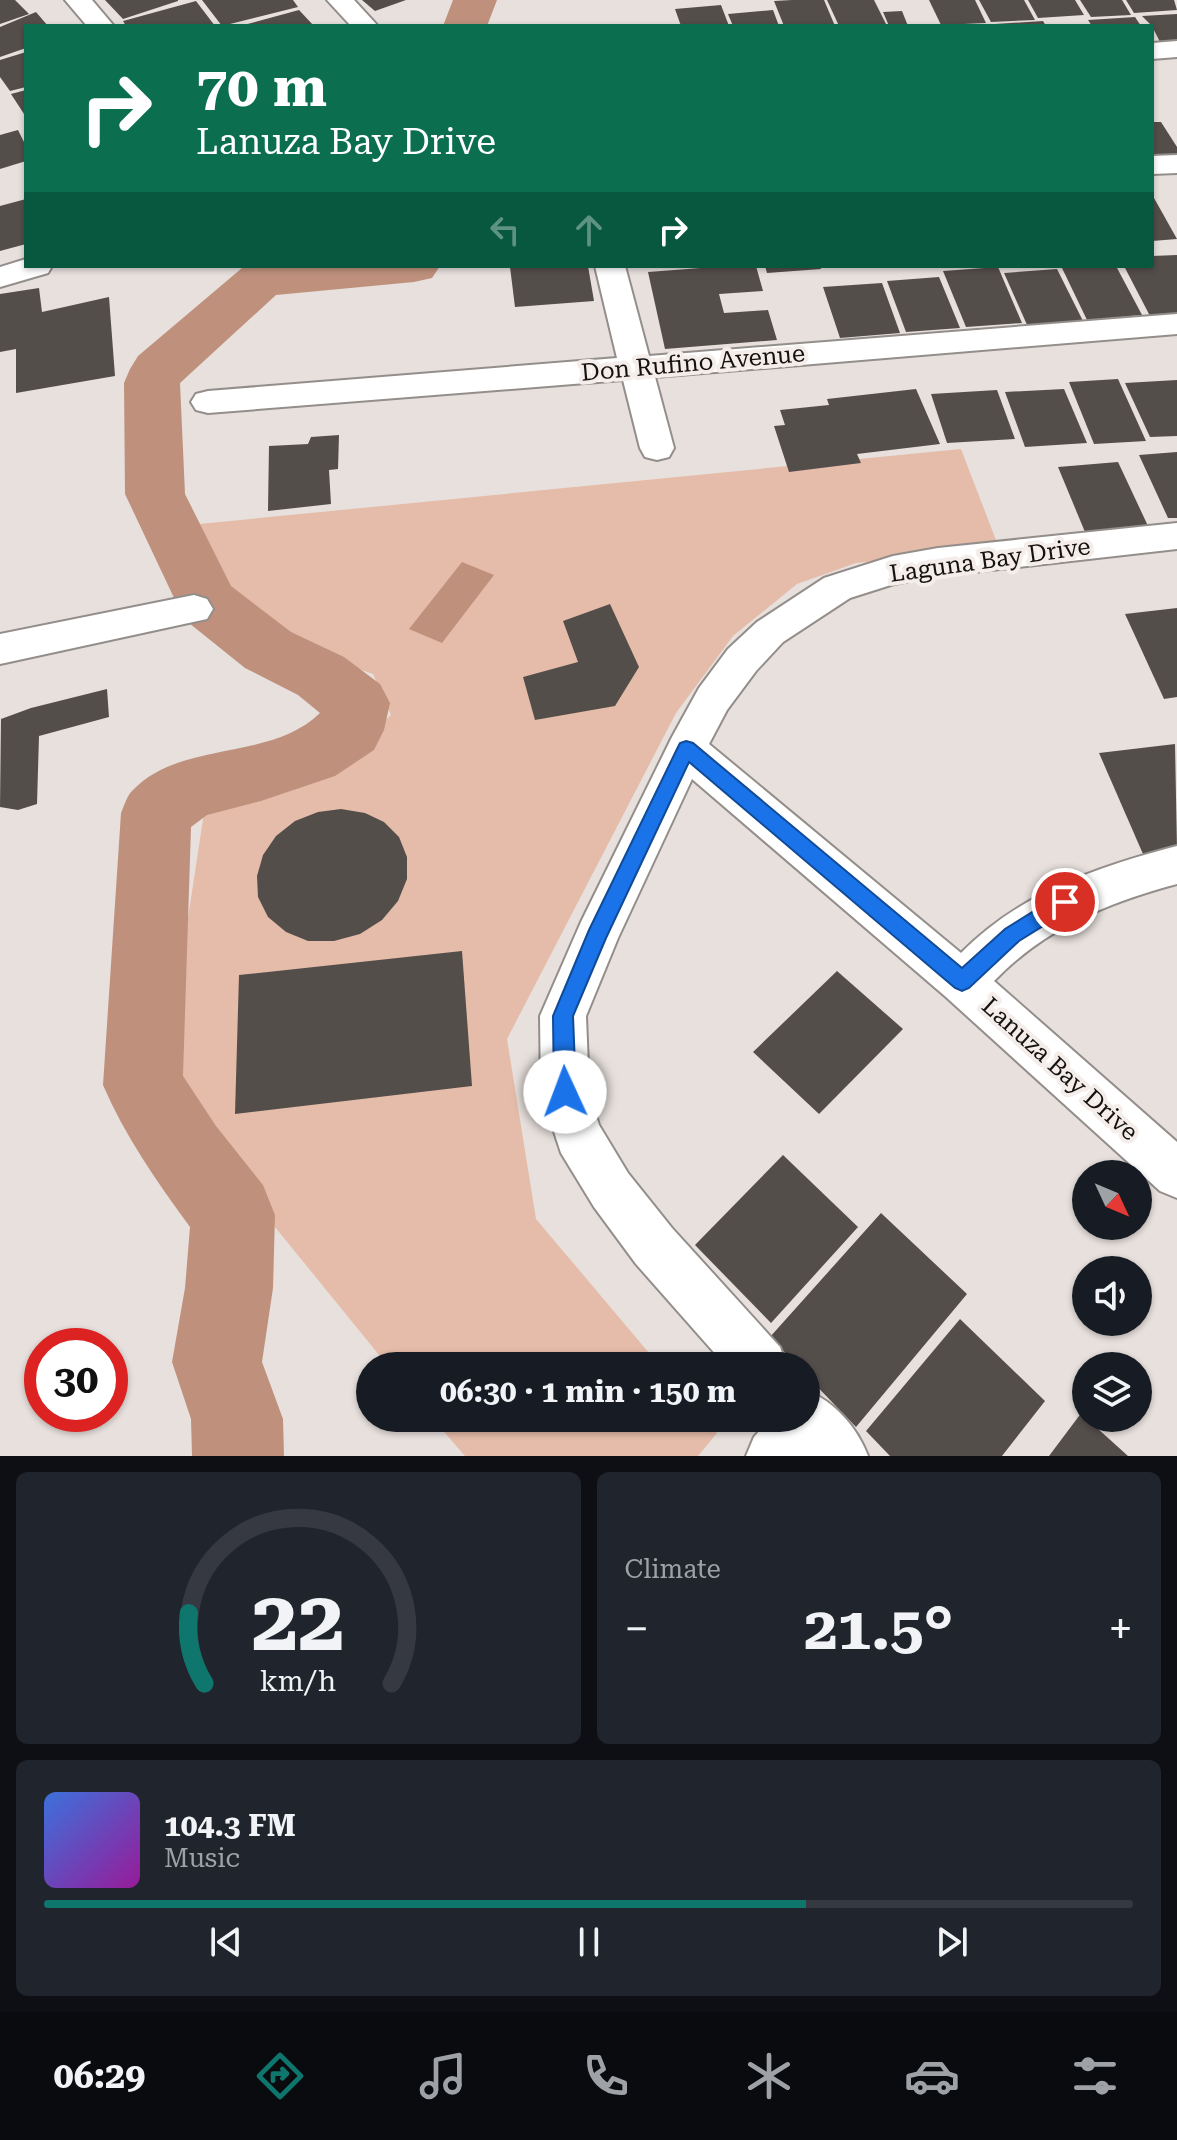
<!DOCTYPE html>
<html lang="en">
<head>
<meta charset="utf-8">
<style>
  :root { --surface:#171b24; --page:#20242c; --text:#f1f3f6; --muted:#9ea1a6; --line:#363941; --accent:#0f766e }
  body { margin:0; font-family:"Roboto Serif",serif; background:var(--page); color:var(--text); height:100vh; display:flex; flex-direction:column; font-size:30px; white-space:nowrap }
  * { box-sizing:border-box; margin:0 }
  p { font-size:26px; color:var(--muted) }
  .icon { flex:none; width:44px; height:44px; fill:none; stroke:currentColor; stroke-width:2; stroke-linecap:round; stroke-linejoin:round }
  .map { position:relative; height:1456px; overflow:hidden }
  .drawer { display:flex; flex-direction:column; gap:16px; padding:16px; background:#0d0f14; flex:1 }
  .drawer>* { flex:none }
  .hud { position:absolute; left:24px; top:24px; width:1130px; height:244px; border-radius:0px; box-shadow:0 2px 6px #0004; background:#0b6e4f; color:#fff; overflow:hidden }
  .needle { width:52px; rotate:134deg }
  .controls { position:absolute; left:1072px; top:1160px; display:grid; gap:16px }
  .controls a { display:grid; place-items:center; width:80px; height:80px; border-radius:50%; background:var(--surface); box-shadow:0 2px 6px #0004; font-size:40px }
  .speed { position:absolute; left:24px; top:1328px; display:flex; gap:16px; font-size:40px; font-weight:700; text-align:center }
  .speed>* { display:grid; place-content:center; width:104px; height:104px; border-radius:50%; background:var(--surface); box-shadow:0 2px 6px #0004; line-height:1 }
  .speed .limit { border:12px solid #d22; background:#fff; color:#111 }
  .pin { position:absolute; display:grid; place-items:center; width:68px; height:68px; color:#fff; margin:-34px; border:4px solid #fff; border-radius:50%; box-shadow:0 2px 8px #0007 }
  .me { position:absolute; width:88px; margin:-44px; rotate:358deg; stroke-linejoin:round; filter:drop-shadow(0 0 6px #0008) }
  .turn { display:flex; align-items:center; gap:28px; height:168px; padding:0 40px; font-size:36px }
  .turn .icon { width:104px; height:104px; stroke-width:2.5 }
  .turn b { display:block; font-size:56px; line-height:68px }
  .lanes { display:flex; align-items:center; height:76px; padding:0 40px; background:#0003; justify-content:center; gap:40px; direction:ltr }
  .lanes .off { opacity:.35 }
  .big { font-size:60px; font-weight:700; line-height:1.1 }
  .drawer .tile { flex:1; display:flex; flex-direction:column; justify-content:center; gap:12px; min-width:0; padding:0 28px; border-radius:12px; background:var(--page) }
  .drawer .dial { align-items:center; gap:0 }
  .dial svg { height:208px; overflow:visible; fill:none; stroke:var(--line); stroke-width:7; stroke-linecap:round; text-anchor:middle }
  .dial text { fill:var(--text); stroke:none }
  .song { display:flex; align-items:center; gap:24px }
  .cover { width:96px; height:96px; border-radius:12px; background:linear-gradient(135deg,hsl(220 70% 55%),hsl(300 70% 35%)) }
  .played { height:8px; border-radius:4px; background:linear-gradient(90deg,var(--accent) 70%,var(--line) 70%) }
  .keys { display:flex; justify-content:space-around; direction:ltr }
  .heat { display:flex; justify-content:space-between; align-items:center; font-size:44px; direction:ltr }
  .drawer .tiles { flex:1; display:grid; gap:16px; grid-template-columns:1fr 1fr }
  .tile:last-child { grid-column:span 2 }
  .trip { position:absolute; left:356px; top:1352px; width:464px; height:80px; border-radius:40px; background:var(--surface); box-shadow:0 2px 6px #0004; font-weight:700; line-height:80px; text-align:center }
  .tabs { display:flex; height:128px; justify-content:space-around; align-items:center; background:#090b0e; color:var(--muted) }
  .tabs .icon { width:56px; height:56px }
  .tabs .active { color:var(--accent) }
  .tabs b { font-size:36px; color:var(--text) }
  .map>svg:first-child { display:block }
  .green { fill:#e5bca9 }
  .water { fill:#bf917c }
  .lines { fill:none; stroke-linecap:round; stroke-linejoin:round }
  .river { fill:#bf917c; fill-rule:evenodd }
  .building { fill:#544e4b }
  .street-casing { stroke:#948e8b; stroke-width:4 }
  .street { fill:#fff; fill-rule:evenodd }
  .route { fill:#1a73e8; stroke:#114b97; stroke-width:2 }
  .labels { text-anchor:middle; stroke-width:8; stroke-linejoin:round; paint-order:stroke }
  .street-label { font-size:24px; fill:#141210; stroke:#f4edea }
</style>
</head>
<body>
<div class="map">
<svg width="1177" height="1456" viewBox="0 0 1177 1456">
  <rect width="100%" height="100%" fill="#e7e0dd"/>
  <g class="green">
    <path d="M961 449 999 548 856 563 797 584 733 636 676 713 507 1039 536 1219 660 1366H388L162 1088 204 813 298 782 350 752 391 715 373 674 276 641 223 577 189 525Z"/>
    <path d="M432 1418H704L717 1433 698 1456H465Z"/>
  </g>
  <path class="water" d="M462 562 494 575 442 643 409 629Z"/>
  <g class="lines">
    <g class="river">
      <path d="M453 0H497L487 26H443Z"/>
      <path d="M251 266H440L432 278 414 282 276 295 180 383 185 494 231 586 291 632 344 657 380 684 390 703 384 730 374 750 335 776 261 801 207 815 191 827 183 1076 216 1126 263 1185 275 1215 273 1288 262 1362 283 1419 284 1456H192L191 1419 172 1362 185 1288 190 1227C157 1182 125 1136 103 1085L121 813C124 806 127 796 132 791 181 739 270 762 320 713L298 695 245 668 184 619 125 494 124 383 130 369 138 356 242 268Z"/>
    </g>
  </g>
  <g class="building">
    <path d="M0 0H15L29 14 0 24Z"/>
    <path d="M105 0H178V1L123 19Z"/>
    <path d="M202 0H293L298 7 222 26Z"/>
    <path d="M362 0H406L375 11Z"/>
    <path d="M792 0H824L835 26H784L774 1Z"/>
    <path d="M827 0H874L887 26H839Z"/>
    <path d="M929 0H975L986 23 941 25Z"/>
    <path d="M979 0H1024L1035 20 991 22Z"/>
    <path d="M1028 0H1075L1084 15 1038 18Z"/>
    <path d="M1080 0H1122L1131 15 1091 17Z"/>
    <path d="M1126 0H1174L1177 10 1134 13Z"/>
    <path d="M196 1 215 26H126L123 21Z"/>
    <path d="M721 5 729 26H681L675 9Z"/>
    <path d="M299 10 314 26H244V25Z"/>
    <path d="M773 10 779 26H733L728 14Z"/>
    <path d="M902 11 908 26H889L883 12Z"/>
    <path d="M36 12 48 26H26V48L0 57V27Z"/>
    <path d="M1177 14V45L1162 46 1152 26 1142 16Z"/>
    <path d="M1135 17 1141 26H1092L1088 20Z"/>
    <path d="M1043 21 1046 26H995V24Z"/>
    <path d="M26 52V87L10 91 0 77V60Z"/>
    <path d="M26 90V117L11 94Z"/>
    <path d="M1152 122H1161L1177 147V160L1152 162Z"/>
    <path d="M18 130 26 146V161L0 169V135Z"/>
    <path d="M1152 198H1154L1177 239 1152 241Z"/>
    <path d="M26 199V244L0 251V206Z"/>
    <path d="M1177 255V314L1150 316 1124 266H1152V256Z"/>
    <path d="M588 266 594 301 515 307 510 267Z"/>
    <path d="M727 266H756L763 291 719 294 724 313 768 310 777 340 665 349 648 272Z"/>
    <path d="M765 266H820L821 269 767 273Z"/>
    <path d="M1116 266 1142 315 1087 320 1062 268Z"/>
    <path d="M998 267 1022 323 966 327 943 271Z"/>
    <path d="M1057 269 1084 323 1028 327 1004 273Z"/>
    <path d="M939 277 960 328 906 332 887 281Z"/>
    <path d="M882 283 900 333 840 338 823 287Z"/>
    <path d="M39 288 42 312 109 297 115 376 16 393V349L0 352V294Z"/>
    <path d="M1118 379 1146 441 1094 444 1069 382Z"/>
    <path d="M1177 380V436L1150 437 1125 383Z"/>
    <path d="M916 389 940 444 857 454 861 463 789 472 774 426 785 425 780 410 829 405 827 399Z"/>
    <path d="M1064 389 1087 443 1025 447 1005 392Z"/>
    <path d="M997 390 1015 439 947 443 931 394Z"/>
    <path d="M339 435 338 469 329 470 331 504 268 511 269 446 308 444 311 437Z"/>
    <path d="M1177 452V518H1168L1139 455Z"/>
    <path d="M1118 462 1148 526 1085 532 1058 467Z"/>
    <path d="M610 604 639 667 615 706 535 720 523 677 578 662 563 621Z"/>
    <path d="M1177 608V697L1164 699 1125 614Z"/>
    <path d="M107 689 109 717 39 736 37 804 18 810 0 807 1 719 31 708Z"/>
    <path d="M1175 744 1177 849 1143 854 1099 753Z"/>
    <path d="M341 809 365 813 384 822 399 837 407 857V879L398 901 382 920 360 934 334 941H308L286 932 268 917 258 897 257 876 263 855 276 836 295 821 318 812Z"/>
    <path d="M462 951 472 1086 235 1114 239 975Z"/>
    <path d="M837 971 903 1029 819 1114 753 1052Z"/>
    <path d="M783 1155 858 1227 771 1323 695 1245Z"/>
    <path d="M881 1213 967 1294 856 1427 806 1375V1366H798L770 1337Z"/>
    <path d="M960 1319 1045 1401 1002 1456H890L866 1431Z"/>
    <path d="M1082 1412 1086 1418 1128 1456H1049Z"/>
  </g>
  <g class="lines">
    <g class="street-casing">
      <g id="street">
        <path d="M65 0H92L114 26H87Z"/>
        <path d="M327 0H354L378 26H351Z"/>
        <path d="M1177 41V57L1152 59V43Z"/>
        <path d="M1177 155V173L1152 174V156Z"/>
        <path d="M26 259V266H52L48 273 0 287V267Z"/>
        <path d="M595 266H625L649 356 1177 314V334L655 377 674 448 669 457 657 460 645 457 640 448 623 380 208 413 196 410 191 402 196 394 208 391 617 358Z"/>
        <path d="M1177 523V549L938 576 894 584 850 598 783 642 756 671 727 710 709 744 961 953C1020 893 1097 867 1177 846V884C1107 903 1045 928 994 981L1177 1142V1198L1160 1191 946 997 692 779 618 938 586 1016 589 1092 599 1125 628 1173 672 1228 780 1347 787 1366H726L636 1264 594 1207 561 1153 541 1092 540 1016 581 922 672 737 699 688 728 649 757 622 824 578 893 556 938 548Z"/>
        <path d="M194 595 207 599 213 609 207 619 0 664V634Z"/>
        <path d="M806 1390C835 1402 857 1427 868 1456H746L754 1437 771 1418H806Z"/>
      </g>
    </g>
    <use href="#street" class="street"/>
  </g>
  <path class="route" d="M686 741 693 743 962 968 1005 929 1058 896 1065 893 1072 896 1074 902 1072 908 1019 941 969 988 962 991 955 988 689 762 606 938 573 1016 576 1092 573 1099 565 1102 558 1099 554 1092 553 1016 589 930 677 749 680 743Z"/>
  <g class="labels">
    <g class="street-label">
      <text transform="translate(693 363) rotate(-5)" y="8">Don Rufino Avenue</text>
      <text transform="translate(990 560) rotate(-8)" y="8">Laguna Bay Drive</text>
      <text transform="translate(1060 1069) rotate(42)" y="8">Lanuza Bay Drive</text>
    </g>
  </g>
</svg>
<div class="controls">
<a><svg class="needle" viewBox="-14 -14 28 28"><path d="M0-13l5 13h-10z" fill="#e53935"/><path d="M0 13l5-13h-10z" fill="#9ea1a6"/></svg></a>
<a><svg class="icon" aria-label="sound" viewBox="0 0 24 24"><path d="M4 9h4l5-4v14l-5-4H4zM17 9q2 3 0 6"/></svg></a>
<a><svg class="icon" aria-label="layers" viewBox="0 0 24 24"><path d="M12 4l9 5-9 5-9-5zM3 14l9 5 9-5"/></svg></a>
</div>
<div class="speed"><div class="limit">30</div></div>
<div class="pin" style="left:1065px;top:902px;background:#d93025"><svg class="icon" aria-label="arrive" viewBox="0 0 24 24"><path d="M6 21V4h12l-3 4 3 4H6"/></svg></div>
<svg class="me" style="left:565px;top:1092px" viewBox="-20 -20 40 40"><circle r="19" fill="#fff"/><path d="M0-13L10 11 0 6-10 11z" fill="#1a73e8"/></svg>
<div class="trip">06:30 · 1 min · 150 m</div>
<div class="hud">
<div class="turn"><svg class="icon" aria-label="right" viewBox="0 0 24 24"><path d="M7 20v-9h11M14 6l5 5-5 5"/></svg><div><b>70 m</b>Lanuza Bay Drive</div></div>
<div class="lanes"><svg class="icon off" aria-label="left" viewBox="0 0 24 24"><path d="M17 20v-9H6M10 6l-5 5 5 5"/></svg><svg class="icon off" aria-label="ahead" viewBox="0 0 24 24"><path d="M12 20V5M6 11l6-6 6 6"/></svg><svg class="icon" aria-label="right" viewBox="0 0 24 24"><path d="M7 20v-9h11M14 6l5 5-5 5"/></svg></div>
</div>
</div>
<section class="drawer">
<div class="tiles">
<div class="tile dial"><svg viewBox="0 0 100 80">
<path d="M14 69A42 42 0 1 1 86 69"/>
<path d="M14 69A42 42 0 0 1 8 42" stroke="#0f766e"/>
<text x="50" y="56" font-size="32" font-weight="700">22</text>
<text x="50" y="72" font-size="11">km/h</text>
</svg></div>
<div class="tile"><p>Climate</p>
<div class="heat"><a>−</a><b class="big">21.5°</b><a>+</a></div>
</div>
<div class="tile">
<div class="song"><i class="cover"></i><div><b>104.3 FM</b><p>Music</p></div></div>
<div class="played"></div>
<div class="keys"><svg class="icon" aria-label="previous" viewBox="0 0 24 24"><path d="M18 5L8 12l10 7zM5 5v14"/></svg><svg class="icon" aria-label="pause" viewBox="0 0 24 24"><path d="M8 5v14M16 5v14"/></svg><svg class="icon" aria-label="next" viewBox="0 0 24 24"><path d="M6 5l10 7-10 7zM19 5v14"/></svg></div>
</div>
</div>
</section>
<nav class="tabs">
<b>06:29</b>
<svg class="icon active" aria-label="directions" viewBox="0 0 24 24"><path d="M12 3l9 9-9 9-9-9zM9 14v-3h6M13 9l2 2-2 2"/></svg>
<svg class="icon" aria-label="music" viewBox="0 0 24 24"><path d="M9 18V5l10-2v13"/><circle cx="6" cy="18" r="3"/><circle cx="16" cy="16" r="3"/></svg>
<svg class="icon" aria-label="phone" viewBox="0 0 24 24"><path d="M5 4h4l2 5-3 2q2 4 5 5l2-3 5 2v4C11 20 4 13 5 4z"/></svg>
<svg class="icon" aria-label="climate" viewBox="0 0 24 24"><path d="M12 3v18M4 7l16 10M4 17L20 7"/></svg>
<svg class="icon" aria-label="car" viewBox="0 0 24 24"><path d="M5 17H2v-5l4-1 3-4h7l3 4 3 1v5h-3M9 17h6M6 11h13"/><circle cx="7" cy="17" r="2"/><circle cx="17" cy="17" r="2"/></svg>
<svg class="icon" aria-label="filters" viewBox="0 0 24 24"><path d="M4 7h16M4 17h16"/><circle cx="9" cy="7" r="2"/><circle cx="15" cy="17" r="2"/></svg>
</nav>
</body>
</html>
